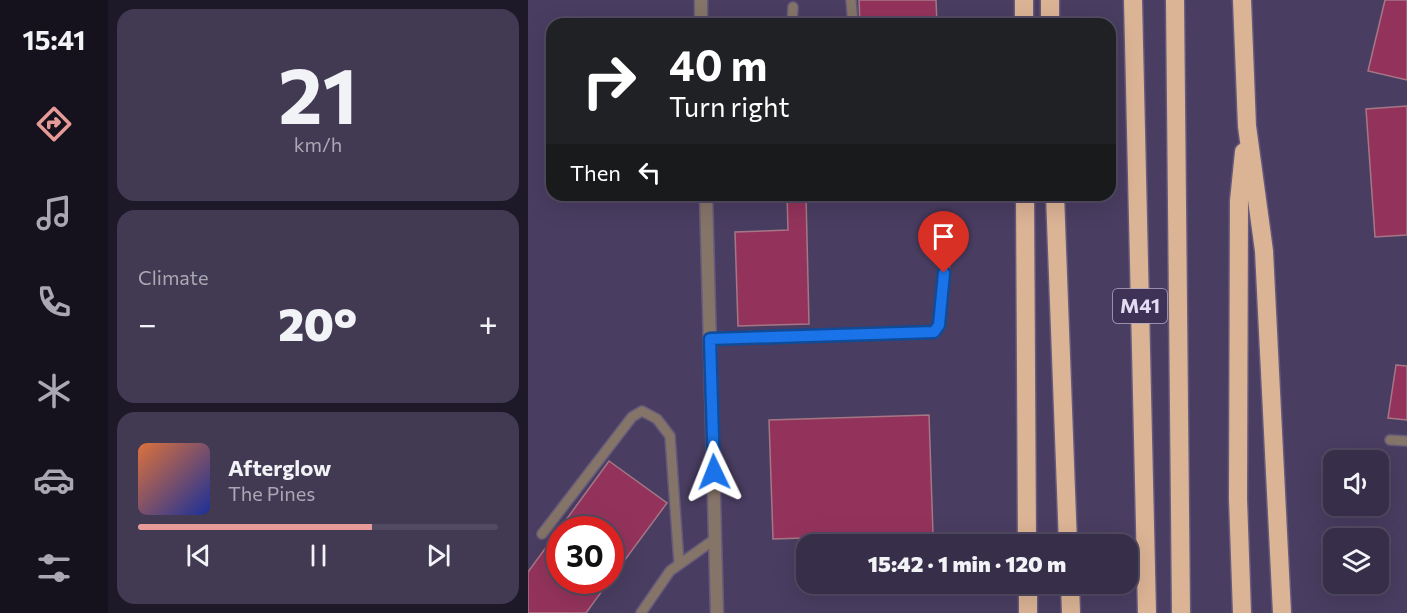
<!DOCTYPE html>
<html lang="en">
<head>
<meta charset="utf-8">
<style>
  :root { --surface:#372e49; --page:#423a53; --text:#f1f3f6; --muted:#aaa8b4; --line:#514a61; --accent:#e69b98 }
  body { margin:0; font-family:Commissioner,sans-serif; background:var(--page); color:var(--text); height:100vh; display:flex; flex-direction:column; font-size:22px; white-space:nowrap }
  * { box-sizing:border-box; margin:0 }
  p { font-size:20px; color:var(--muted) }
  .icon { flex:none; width:33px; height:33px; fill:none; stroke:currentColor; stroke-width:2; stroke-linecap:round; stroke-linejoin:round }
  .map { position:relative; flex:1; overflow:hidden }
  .drawer { display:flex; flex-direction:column; gap:9px; padding:9px; background:#1e1928; width:420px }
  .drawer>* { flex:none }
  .hud { position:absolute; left:18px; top:18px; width:570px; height:183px; border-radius:18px; box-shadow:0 6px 24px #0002,0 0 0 2px var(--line); background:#202124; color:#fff; overflow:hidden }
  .controls { position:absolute; left:795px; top:450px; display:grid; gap:12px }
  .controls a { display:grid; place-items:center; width:66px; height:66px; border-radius:12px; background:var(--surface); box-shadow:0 6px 24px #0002,0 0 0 2px var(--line); font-size:30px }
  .speed { position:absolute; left:18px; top:516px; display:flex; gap:12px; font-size:30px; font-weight:700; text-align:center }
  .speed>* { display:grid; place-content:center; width:78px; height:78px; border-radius:50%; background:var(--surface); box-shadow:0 6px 24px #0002,0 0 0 2px var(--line); line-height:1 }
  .speed .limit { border:9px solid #d22; background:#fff; color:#111 }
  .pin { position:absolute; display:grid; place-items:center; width:51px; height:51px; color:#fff; margin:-62px -26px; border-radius:50% 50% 50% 0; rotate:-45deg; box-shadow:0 0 6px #0007 }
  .pin .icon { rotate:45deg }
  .me { position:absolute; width:66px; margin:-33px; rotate:358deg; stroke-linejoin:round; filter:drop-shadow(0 0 4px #0008) }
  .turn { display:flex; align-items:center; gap:21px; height:126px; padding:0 24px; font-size:27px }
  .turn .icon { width:78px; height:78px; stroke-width:2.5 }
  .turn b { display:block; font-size:42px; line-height:51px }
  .then { display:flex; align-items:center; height:57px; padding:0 24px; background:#0003; gap:12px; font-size:22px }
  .big { font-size:45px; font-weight:800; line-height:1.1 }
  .drawer .widget { flex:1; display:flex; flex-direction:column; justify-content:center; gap:9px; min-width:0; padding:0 21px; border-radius:18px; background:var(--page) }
  .drawer .dial { align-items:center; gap:0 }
  .dial b { font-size:78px; line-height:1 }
  .song { display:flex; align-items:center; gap:18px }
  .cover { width:72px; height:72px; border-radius:9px; background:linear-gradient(135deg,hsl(20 70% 55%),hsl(230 70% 35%)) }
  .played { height:6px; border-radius:3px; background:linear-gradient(90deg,var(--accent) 65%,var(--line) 65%) }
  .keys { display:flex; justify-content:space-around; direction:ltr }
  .heat { display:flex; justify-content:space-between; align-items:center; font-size:33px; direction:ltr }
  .trip { position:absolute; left:268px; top:534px; width:342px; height:60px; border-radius:18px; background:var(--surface); box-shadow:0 6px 24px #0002,0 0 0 2px var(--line); font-weight:800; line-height:60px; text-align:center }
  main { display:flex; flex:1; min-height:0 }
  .tabs { display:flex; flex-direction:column; width:108px; justify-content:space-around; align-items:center; background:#16121d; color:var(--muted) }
  .tabs .icon { width:42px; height:42px }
  .tabs .selected { color:var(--accent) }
  .tabs b { font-size:27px; color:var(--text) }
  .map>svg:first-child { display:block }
  .building { fill:#93335b; stroke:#a57786; stroke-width:1.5 }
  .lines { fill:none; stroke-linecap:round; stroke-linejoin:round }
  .service-casing { stroke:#655a7b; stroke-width:12 }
  .minor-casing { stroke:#655a7b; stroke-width:15 }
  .motorway-casing { stroke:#655a7b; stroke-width:21 }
  .service { stroke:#857468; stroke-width:9 }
  .minor { stroke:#857468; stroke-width:12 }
  .motorway { stroke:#dbb395; stroke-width:18 }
  .route-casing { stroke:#114b97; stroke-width:15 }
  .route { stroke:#1a73e8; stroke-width:10 }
  .labels { text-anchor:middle; stroke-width:6; stroke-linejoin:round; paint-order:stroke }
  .shield { fill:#3e3356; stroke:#b2aac5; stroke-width:1.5 }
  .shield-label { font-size:20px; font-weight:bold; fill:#e3ddf4 }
</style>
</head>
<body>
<main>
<nav class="tabs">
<b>15:41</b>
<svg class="icon selected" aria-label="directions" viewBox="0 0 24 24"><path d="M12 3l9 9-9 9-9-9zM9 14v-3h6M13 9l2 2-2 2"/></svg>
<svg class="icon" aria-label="music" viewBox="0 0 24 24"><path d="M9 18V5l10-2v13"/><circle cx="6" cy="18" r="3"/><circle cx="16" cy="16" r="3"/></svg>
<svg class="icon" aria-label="phone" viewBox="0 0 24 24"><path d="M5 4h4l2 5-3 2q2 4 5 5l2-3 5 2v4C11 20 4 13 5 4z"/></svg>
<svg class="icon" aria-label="climate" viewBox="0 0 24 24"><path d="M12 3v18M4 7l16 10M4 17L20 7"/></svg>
<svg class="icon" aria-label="car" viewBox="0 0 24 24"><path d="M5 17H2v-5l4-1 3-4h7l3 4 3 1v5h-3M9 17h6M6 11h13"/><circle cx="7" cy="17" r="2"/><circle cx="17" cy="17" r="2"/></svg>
<svg class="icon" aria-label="filters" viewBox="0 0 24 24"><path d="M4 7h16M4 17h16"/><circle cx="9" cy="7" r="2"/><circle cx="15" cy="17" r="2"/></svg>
</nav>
<section class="drawer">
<div class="widget dial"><b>21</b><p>km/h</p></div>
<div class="widget"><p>Climate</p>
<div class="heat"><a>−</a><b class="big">20°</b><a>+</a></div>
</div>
<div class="widget">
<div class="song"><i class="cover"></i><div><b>Afterglow</b><p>The Pines</p></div></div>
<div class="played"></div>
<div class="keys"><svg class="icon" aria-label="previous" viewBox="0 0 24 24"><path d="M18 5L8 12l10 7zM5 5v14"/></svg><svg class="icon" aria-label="pause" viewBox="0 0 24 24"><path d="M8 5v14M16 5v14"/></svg><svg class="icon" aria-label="next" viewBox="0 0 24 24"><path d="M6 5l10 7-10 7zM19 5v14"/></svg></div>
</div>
</section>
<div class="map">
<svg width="879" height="613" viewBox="0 0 879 613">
  <rect width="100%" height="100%" fill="#493d61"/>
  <g class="building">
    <path d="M331 0H408L409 24H332Z"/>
    <path d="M857 0H879V80L840 71Z"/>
    <path d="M879 106V235L847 237 838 109Z"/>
    <path d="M259 195H278L281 324 210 326 207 232 260 230Z"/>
    <path d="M868 365 879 366V420L860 418Z"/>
    <path d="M401 415 405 534 245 539 241 420Z"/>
    <path d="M81 461 139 503 82 580V530H32V580H82L58 613H0V572Z"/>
  </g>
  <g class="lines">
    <g class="service-casing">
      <g id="service">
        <path d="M323 0 325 24"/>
        <path d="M264 24 265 7"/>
        <path d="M182 338 406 332 410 325 420 235"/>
        <path d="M862 440 879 441"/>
        <path d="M14 534 104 417 114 411 129 419 142 436 151 563"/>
        <path d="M113 613 142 571 187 539"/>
      </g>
    </g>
    <g class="minor-casing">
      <g id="minor">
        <path d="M173 0V24"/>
        <path d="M178 195 189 613"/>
      </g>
    </g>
    <g class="motorway-casing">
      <g id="motorway">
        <path d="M496 0V24"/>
        <path d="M522 0V24"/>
        <path d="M605 0 619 613"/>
        <path d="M647 0 653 613"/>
        <path d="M714 0 719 126 736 251 754 613"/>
        <path d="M497 195 499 544"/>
        <path d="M527 195 540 544"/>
        <path d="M500 584V613"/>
        <path d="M542 584 543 613"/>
        <path d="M714 613 710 499 711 201 716 152"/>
      </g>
    </g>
    <use href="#service" class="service"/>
    <use href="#minor" class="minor"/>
    <use href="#motorway" class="motorway"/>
  </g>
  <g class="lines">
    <g class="route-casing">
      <path id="route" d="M186 472 182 339 406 332 411 325 416 273"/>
    </g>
    <use href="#route" class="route"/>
  </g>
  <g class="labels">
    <rect class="shield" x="585" y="289" width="54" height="34" rx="4.5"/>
    <g class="shield-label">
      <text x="612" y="313">M41</text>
    </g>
  </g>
</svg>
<div class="controls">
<a><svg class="icon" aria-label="sound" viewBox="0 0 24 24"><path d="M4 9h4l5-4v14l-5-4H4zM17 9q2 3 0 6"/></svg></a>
<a><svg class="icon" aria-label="layers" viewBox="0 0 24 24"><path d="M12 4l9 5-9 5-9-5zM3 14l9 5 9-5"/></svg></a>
</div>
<div class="speed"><div class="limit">30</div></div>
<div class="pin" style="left:416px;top:273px;background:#d93025"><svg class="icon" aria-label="arrive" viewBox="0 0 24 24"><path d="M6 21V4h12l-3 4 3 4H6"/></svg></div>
<svg class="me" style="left:186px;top:472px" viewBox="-20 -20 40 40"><path d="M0-17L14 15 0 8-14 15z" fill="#1a73e8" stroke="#fff" stroke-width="4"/></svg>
<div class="trip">15:42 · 1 min · 120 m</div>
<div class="hud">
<div class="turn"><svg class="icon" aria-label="right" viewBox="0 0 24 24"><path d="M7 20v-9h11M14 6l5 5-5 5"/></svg><div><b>40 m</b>Turn right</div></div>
<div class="then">Then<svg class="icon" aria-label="left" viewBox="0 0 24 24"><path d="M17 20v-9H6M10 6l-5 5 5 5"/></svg></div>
</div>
</div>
</main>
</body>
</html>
